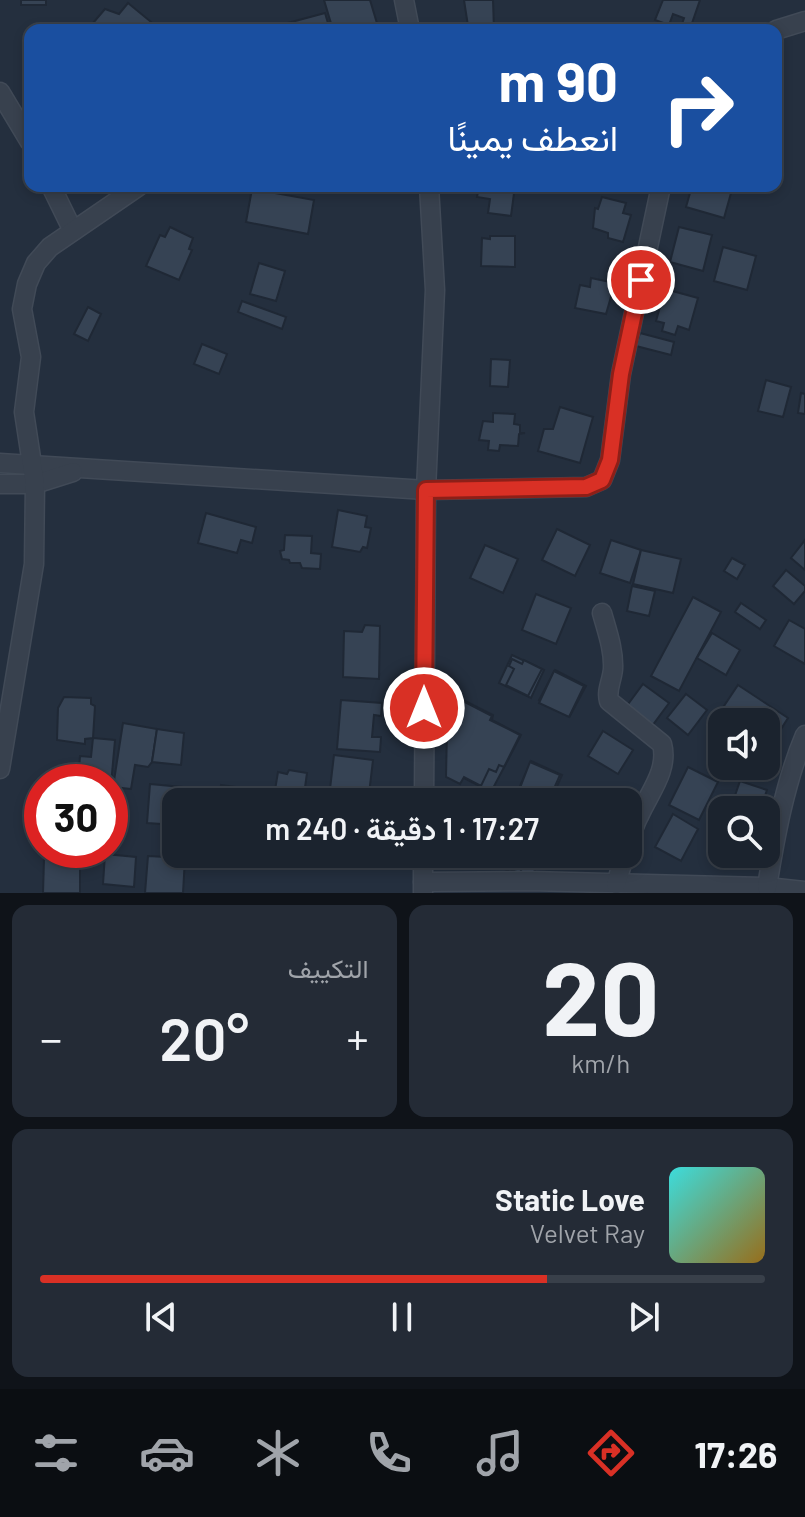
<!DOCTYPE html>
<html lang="ar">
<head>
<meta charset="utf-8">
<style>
  :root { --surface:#1b232e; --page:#242b36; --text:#f1f3f6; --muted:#a0a4aa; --line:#39404a; --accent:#d93025 }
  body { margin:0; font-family:Barlow,Vazirmatn,sans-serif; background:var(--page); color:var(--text); direction:rtl; height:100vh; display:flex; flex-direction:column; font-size:30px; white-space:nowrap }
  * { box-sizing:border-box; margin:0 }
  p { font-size:26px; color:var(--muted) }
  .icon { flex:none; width:44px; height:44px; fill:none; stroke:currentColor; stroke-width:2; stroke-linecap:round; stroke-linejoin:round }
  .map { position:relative; height:893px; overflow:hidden; direction:ltr }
  .details { display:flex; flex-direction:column; gap:12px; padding:12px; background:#0f1319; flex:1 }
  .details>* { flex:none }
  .hud { position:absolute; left:24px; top:24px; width:758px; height:168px; border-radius:16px; box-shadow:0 4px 12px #0003,0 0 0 2px var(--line); direction:rtl; background:#1a4fa0; color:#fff; overflow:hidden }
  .tools { position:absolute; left:708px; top:708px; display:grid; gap:16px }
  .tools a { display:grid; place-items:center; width:72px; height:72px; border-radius:16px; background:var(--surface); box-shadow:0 4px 12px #0003,0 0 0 2px var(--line); font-size:40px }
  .speed { position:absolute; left:24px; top:764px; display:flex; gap:16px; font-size:40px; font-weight:700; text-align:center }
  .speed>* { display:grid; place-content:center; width:104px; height:104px; border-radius:50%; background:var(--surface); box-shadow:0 4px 12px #0003,0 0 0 2px var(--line); line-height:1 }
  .speed .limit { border:12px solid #d22; background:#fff; color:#111 }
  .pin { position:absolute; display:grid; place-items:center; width:68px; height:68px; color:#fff; margin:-34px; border:4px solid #fff; border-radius:50%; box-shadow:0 2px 8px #0007 }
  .me { position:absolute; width:88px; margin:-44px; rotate:0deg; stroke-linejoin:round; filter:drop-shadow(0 0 6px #0008) }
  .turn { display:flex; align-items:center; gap:28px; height:168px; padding:0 32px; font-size:36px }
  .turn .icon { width:104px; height:104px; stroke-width:2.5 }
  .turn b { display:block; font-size:56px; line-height:68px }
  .big { font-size:60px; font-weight:600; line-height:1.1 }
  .details .card { flex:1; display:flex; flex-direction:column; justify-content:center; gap:12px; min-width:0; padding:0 28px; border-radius:16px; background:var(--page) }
  .details .dial { align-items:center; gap:0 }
  .dial b { font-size:104px; line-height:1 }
  .song { display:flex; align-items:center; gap:24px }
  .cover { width:96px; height:96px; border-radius:12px; background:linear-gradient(135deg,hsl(180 70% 55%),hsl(40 70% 35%)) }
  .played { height:8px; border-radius:4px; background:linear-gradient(90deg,var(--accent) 70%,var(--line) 70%) }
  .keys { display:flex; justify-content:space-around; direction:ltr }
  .heat { display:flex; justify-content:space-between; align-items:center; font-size:44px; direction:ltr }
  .details .tiles { flex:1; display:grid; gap:12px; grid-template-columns:1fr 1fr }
  .card:last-child { grid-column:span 2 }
  .trip { position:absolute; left:162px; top:788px; width:480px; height:80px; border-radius:16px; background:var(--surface); box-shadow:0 4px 12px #0003,0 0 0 2px var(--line); font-weight:600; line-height:80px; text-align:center; direction:rtl }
  .tabs { display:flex; height:128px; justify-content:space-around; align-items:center; background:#0b0e12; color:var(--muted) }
  .tabs .icon { width:56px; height:56px }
  .tabs .selected { color:var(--accent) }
  .tabs b { font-size:36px; color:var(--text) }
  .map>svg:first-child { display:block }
  .building { fill:#364354; stroke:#1f2835; stroke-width:2 }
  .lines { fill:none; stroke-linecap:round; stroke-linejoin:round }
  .street-casing { stroke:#414a57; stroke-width:21 }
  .street { stroke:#38414e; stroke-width:18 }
  .route-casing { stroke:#8d1f18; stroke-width:20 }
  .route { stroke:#d93025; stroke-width:14 }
</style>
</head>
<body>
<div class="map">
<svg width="805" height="893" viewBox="0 0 805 893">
  <rect width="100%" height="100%" fill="#242f3e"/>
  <g class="building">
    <rect x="21" y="0" width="25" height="5"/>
    <path d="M324 0H370L379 30H333Z"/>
    <path d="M464 0H493L494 30H483L482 24 468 26Z"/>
    <path d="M663 0H700L691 26 682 24 684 18 673 14 669 25 655 20Z"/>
    <path d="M128 3 156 26 152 30H87L105 9 119 14Z"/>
    <path d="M325 13 330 30H285L284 24Z"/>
    <path d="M479 186H515L511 216 488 213 490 199 477 197Z"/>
    <path d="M692 186H733L724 218 686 207Z"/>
    <path d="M252 189 314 200 308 234 246 222Z"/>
    <path d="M602 197 626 203 623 213 631 215 623 242 608 238V233L593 228 595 208 598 209Z"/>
    <path d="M170 227 193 238 189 249 192 250 179 280 146 266 160 235 165 237Z"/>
    <path d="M679 227 712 235 703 271 670 262Z"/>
    <path d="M490 236H515V267L481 266 482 238 490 239Z"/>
    <path d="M723 247 756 256 747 290 714 281Z"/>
    <path d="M259 263 285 271 276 301 250 294Z"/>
    <path d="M591 278 615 283 606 314 575 308 580 285 590 287Z"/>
    <path d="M665 289 698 298 689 330 678 326 675 335 662 331 664 323 656 321Z"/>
    <path d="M242 301 286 317 282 329 238 312Z"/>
    <path d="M88 307 101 314 88 341 74 334Z"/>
    <path d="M640 333 674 342 671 355 636 346Z"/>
    <path d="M202 344 227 354 219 374 194 364Z"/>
    <path d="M491 359 510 360 508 387 490 386Z"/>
    <path d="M766 380 791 387 783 417 758 411Z"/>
    <path d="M801 393 805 394V414L798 413Z"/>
    <path d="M560 407 593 417 580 463 538 451 544 429H553Z"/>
    <path d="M493 413 515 414 514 424 520 425V433H525L519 434 518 446 500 445 499 451 488 450 489 441 479 440 483 421 493 422Z"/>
    <path d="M338 510 367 516 365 527 371 528 367 548 363 547 360 552 332 547Z"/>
    <path d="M206 513 256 527 252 543 241 540 237 553 198 543Z"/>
    <path d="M557 529 590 545 575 576 542 560Z"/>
    <path d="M285 535 312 536 311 553 321 554 320 569 302 568 300 563H290L289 560 282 559 280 551 284 550Z"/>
    <path d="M611 540 641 550 630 583 600 573Z"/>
    <path d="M805 540V570L791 558Z"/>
    <path d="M485 545 518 559 503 593 470 578Z"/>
    <path d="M641 550 681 559 673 593 633 584Z"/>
    <path d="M732 558 745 565 737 579 724 571Z"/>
    <path d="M786 570 805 586V591L794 604 773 586Z"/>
    <path d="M632 586 655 591 649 616 627 611Z"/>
    <path d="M536 594 571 608 556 644 522 630Z"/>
    <path d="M693 597 721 612 679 691 651 676Z"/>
    <path d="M741 603 766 620 760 629 735 612Z"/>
    <path d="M789 620 805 629V664L774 646Z"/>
    <path d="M365 625 380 626 379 679 343 677 344 631 362 632Z"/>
    <path d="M712 633 740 650 726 675 697 658Z"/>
    <path d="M512 655 544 670 531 698 499 683Z"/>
    <path d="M512 659 522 664 524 660 542 669 528 696 506 685 514 669 509 666Z"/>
    <path d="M555 670 586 686 570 716 539 700Z"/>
    <path d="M554 671 584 686 569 717 539 703Z"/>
    <path d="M643 684 669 703 652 726 626 707Z"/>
    <path d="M738 685 788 718 769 748 766 746V722H728L718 715Z"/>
    <path d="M686 694 707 710 688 735 667 718Z"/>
    <path d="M64 697 91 698V704L95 706 93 738 85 739V744L57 740 58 708Z"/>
    <path d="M459 698 493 715 492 720 521 735 491 792 462 777 487 729 483 726 482 733 476 730 471 741 445 727Z"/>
    <path d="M341 700 382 703 381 716 374 715 372 737H381L380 752 337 749Z"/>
    <path d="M461 700 492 716 490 720 520 735 504 767 499 765 496 772 489 769 481 786 464 777 460 784 446 777 447 728Z"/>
    <path d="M123 723 157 729 152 762 148 767 135 765 131 789 113 787Z"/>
    <path d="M157 729 184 733 181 765 152 762Z"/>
    <path d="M603 731 633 750 618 774 588 756Z"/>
    <path d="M93 738 115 740 111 785 110 782H78L80 756 91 757Z"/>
    <path d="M334 755 373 760 369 794 330 789Z"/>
    <path d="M531 761 562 775 551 800 520 786Z"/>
    <path d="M530 762 560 775 549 800 520 788Z"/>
    <path d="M688 767 718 782 699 820 669 805Z"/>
    <path d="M289 770 307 773 303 802H273L278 772 287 774Z"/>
    <path d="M740 781 767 790 760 810H730Z"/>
    <path d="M150 784 182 787 181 802H176V825L147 823Z"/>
    <path d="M221 785 251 789 249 802H219Z"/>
    <path d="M509 788 544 802H503Z"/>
    <path d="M673 814 698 829 681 861 655 847Z"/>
    <path d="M105 854 136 857 134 887 103 884Z"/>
    <path d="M478 854H542L530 881 477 856Z"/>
    <path d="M509 854H528L520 873 511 870 516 857Z"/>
    <path d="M148 856 185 858 183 893H145Z"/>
    <path d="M44 859H80V893H43Z"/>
  </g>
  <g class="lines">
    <g class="street-casing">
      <g id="street">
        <path d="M404 0 410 30"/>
        <path d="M776 30 805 21"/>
        <path d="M0 92 30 142"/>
        <path d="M51 186 73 231"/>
        <path d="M0 463 426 490 586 487 602 480 610 460 621 374 661 186"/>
        <path d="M0 484H35L73 472"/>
        <path d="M602 613C607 631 614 650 613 669 612 681 606 690 609 701L662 744C669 770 649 793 639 816 634 825 631 836 628 846"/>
        <path d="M0 769 34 564 35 484 24 412 31 357 22 309 27 284 36 263 50 247 139 186"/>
        <path d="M424 802 426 490 435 290 429 186"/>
        <path d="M423 882 530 881 767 887 805 891"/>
        <path d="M616 884 625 854"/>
        <path d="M767 887C775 837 785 782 805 735"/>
        <path d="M423 893V854"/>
      </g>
    </g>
    <use href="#street" class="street"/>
  </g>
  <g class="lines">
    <g class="route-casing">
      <path id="route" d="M424 708 426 490 586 487 602 480 610 460 621 374 641 280"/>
    </g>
    <use href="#route" class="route"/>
  </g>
</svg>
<div class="tools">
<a><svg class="icon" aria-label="sound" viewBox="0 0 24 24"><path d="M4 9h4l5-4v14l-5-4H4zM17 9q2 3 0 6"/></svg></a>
<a><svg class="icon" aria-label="search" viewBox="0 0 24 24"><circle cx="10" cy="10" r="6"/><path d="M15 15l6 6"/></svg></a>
</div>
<div class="speed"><div class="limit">30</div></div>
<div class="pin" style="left:641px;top:280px;background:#d93025"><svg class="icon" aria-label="arrive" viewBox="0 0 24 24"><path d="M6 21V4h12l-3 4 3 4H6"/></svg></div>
<svg class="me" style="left:424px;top:708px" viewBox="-20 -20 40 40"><circle r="17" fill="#d93025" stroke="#fff" stroke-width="3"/><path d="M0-11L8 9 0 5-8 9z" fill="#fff"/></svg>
<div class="trip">17:27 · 1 دقيقة · 240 m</div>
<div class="hud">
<div class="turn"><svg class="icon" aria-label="right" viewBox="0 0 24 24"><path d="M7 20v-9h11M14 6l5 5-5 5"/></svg><div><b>90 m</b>انعطف يمينًا</div></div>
</div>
</div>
<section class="details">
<div class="tiles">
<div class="card dial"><b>20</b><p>km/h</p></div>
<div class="card"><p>التكييف</p>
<div class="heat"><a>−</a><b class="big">20°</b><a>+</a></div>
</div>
<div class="card">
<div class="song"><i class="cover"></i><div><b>Static Love</b><p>Velvet Ray</p></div></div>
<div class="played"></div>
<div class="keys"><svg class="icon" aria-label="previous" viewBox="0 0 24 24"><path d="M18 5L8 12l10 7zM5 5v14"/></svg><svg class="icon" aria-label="pause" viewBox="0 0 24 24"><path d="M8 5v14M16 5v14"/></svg><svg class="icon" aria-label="next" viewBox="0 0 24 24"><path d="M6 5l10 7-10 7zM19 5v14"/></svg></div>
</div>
</div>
</section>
<nav class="tabs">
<b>17:26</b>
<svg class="icon selected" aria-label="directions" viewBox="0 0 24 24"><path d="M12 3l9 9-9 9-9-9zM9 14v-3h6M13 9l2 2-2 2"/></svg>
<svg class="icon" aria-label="music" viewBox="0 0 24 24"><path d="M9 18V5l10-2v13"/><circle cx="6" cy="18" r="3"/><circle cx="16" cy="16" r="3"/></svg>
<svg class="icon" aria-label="phone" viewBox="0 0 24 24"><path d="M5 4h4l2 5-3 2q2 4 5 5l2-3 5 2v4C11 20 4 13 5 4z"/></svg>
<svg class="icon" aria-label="climate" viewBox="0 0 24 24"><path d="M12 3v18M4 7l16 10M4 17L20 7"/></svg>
<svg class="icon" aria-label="car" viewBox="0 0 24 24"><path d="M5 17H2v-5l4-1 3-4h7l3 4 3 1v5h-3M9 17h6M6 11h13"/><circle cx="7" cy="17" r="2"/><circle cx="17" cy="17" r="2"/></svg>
<svg class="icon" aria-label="filters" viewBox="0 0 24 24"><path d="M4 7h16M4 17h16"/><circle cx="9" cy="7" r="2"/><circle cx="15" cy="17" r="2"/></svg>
</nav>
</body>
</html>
